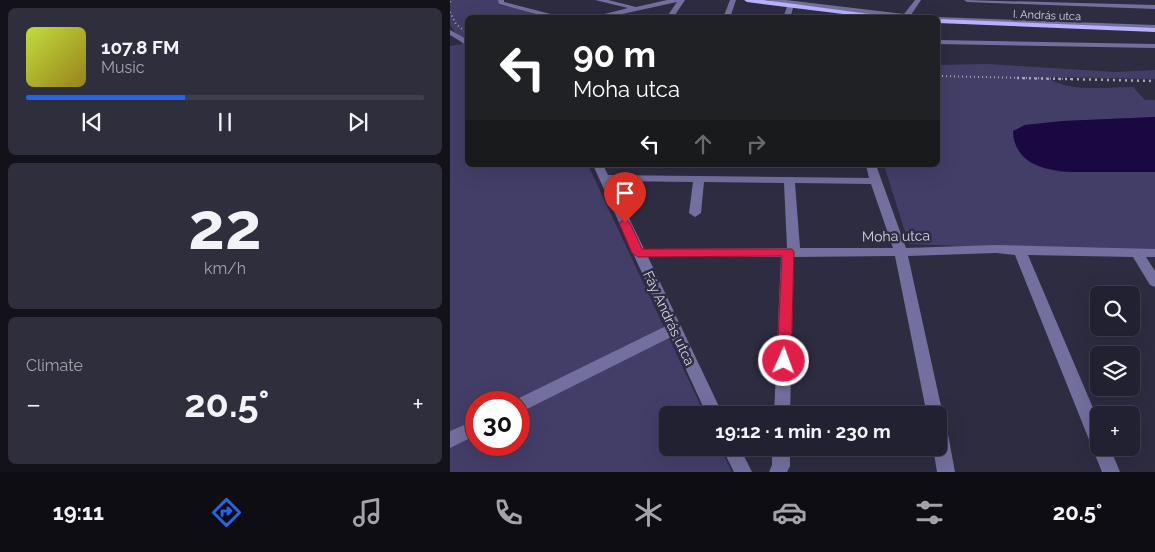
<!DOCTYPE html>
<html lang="en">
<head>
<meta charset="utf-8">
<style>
  :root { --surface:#222131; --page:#2e2e3d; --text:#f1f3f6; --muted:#a2a3ab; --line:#3f3e4d; --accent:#2563eb }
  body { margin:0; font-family:Raleway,sans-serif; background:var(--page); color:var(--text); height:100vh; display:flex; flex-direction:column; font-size:19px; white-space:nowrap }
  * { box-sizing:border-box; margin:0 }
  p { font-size:16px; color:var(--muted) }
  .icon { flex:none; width:28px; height:28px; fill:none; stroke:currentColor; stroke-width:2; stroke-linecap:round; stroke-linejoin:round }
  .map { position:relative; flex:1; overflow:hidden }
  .sheet { display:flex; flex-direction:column; gap:8px; padding:8px; background:#13121b; width:450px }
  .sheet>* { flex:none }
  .hud { position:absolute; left:15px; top:15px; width:475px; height:152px; border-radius:8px; box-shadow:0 5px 20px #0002,0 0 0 1px var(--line); background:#202124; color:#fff; overflow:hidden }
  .fabs { position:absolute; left:640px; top:286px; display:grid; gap:10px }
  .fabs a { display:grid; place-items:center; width:50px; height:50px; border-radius:8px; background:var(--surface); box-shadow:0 5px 20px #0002,0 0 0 1px var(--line); font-size:25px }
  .speed { position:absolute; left:15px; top:391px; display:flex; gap:10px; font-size:25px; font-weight:700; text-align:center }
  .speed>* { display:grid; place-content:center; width:65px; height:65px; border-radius:50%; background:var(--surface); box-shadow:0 5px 20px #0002,0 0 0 1px var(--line); line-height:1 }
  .speed .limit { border:8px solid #d22; background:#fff; color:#111 }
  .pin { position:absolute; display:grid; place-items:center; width:42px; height:42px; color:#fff; margin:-51px -21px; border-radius:50% 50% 50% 0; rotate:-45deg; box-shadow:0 0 5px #0007 }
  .pin .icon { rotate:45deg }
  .me { position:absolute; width:55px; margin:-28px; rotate:2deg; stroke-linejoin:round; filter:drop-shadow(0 0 4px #0008) }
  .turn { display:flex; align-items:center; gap:18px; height:105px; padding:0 25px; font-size:22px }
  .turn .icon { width:65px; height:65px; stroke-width:2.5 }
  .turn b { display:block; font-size:35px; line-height:42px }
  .lanes { display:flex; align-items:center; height:48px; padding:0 25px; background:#0003; justify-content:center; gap:25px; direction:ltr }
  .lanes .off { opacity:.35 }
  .big { font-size:38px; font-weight:700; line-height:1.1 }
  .sheet .widget { flex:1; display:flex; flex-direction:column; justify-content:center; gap:8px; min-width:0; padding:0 18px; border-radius:8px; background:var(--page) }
  .sheet .dial { align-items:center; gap:0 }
  .dial b { font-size:65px; line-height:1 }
  .song { display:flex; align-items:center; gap:15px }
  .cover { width:60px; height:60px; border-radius:8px; background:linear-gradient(135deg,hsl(70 70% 55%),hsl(50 70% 35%)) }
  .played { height:5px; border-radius:2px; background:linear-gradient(90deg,var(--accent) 40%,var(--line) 40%) }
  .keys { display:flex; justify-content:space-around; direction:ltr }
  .heat { display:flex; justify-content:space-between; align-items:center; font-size:28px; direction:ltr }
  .trip { position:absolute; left:209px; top:406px; width:288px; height:50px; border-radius:8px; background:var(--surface); box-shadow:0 5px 20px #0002,0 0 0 1px var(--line); font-weight:700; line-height:50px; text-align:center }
  .tabs { display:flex; height:80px; justify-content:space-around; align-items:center; background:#0e0d14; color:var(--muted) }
  .tabs .icon { width:35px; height:35px }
  .tabs .current { color:var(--accent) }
  .tabs b { font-size:22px; color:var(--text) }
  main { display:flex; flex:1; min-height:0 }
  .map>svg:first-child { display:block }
  .green { fill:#433e68; fill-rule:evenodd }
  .water { fill:#190841 }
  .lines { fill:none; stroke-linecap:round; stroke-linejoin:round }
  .minor { fill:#736f9e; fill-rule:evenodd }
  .major { fill:#b7b1fe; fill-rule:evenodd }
  .rail-far1 { stroke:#a9a8b7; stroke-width:2; stroke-dasharray:1 3; stroke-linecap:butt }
  .rail { stroke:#a9a8b7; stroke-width:2.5; stroke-dasharray:2 4; stroke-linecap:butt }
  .route { fill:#e11d48; stroke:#92132f }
  .labels { text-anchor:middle; stroke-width:5; stroke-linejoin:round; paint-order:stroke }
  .far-street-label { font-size:11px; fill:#d4d4e1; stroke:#2e2c41 }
  .street-label { font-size:14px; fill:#d4d4e1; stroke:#2e2c41 }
</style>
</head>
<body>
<main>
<section class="sheet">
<div class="widget">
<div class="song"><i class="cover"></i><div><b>107.8 FM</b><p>Music</p></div></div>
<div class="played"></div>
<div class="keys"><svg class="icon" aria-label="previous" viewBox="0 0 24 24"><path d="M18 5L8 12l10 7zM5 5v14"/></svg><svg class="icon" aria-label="pause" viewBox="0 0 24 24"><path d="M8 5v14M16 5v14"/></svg><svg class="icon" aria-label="next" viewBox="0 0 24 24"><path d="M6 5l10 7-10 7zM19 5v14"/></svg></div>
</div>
<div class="widget dial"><b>22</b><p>km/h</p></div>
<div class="widget"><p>Climate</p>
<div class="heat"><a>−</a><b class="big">20.5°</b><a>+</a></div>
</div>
</section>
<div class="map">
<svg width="705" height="472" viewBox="0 0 705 472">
  <rect width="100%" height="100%" fill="#2e2c41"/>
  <g class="green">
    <path d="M0 0H49V5L107 17 18 18V165H138L255 415H218V448H270L282 472H0V46L12 44 0 25ZM26 402H69V445H26Z"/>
    <path d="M538 64 665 72 705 70V79L596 77C619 93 655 87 683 87L695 100H705V117L613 121 575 125 563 132 564 141 594 168 611 172H705V249H589L459 244 434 165H488V65Z"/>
  </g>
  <path class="water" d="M705 117V172C687 172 669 172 651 172 619 172 565 176 563 131L575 125 613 121Z"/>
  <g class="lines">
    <g class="minor">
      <path d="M48 0H54V2L116 18H102L49 4Z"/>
      <path d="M145 0H158L186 7 217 0H235L223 18H216L227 2 154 18H139L178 8Z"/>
      <path d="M280 0H286L280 18H273Z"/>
      <path d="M316 0H336L454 14 465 0H471L461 15 475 18H450L344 5 340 18H333L338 4Z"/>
      <path d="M514 0 705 5V9L517 2Z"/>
      <path d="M488 17 705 25V29L488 21V18H485Z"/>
      <path d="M0 30 18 40V46L0 35Z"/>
      <path d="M488 40 705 44V48L488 44Z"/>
      <path d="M143 165H153L158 175 419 178 416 165H426L456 248 546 245 705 249V257H696L705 271V287L700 285 683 257 578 255 649 422V448H660L670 472H652L565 255 546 253 458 256 493 415 491 420 488 421V415H477L445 256 344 257 340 415H324L331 257H198L273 415H257L221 337 69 413V402H62L63 401 216 326ZM161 181 243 182 239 213 245 217 251 213 254 182 334 183 337 248 194 249ZM345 183 421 184 443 248H350Z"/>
      <path d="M26 420V435L0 448V431Z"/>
      <path d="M488 421 494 424 497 429 505 472H487L483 448H488Z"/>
      <path d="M272 448H290L302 472H284Z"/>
      <path d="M322 448H340V466L337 472H319L322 465Z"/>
    </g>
    <g class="major">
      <path d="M294 0H314L450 18H425L297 2Z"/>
      <path d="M488 19 705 28V32L488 23Z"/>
    </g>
    <g class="rail-far1">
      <path d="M0 2 1 0"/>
      <path d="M0 12 6 24 18 34"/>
      <path d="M488 76 621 79"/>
    </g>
    <path class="rail" d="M567 78 705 81"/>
  </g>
  <path class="route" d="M175 219 180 223 192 249H342L344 252 341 361 339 365 334 366 329 365 327 361 332 256 188 257 182 253 169 223Z"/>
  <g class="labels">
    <g class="far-street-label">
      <text transform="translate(597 15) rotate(2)" y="4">I. András utca</text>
    </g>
    <g class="street-label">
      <text transform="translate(446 236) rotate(-1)" y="5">Moha utca</text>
      <text transform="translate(219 318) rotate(65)" y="5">Fáy András utca</text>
    </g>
  </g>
</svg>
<div class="fabs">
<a><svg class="icon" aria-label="search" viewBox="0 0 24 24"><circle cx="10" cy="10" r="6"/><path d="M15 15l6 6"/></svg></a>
<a><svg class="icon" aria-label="layers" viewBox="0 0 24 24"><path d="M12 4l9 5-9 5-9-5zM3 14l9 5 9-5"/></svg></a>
<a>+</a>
</div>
<div class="speed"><div class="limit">30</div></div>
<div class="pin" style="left:175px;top:223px;background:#d93025"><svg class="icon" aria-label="arrive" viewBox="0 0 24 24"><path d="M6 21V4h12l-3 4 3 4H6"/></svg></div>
<svg class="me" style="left:334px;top:361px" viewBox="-20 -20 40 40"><circle r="17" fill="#e11d48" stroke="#fff" stroke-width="3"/><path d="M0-11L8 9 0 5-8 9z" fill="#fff"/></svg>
<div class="trip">19:12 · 1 min · 230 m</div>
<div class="hud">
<div class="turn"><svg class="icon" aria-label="left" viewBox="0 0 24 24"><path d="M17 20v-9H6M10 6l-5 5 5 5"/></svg><div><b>90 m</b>Moha utca</div></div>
<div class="lanes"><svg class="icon" aria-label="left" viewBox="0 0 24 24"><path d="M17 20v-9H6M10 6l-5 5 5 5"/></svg><svg class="icon off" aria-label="ahead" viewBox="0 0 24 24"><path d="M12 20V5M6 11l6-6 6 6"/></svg><svg class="icon off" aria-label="right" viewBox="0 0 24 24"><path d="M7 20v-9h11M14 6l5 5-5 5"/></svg></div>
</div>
</div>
</main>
<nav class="tabs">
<b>19:11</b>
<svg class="icon current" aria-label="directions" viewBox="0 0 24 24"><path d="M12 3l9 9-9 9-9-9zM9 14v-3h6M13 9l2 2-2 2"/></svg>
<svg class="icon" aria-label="music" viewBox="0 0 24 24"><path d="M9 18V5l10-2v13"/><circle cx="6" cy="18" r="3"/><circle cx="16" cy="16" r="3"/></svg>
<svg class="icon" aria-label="phone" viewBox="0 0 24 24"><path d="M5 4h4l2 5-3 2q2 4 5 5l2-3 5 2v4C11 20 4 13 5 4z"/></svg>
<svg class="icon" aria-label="climate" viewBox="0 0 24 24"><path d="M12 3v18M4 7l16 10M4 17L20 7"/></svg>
<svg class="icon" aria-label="car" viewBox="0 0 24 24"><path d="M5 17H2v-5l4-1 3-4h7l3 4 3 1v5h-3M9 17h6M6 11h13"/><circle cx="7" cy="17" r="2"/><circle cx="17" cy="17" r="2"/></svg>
<svg class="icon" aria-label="filters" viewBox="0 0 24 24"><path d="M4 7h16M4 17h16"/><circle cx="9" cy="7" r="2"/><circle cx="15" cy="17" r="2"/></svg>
<b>20.5°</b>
</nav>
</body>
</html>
